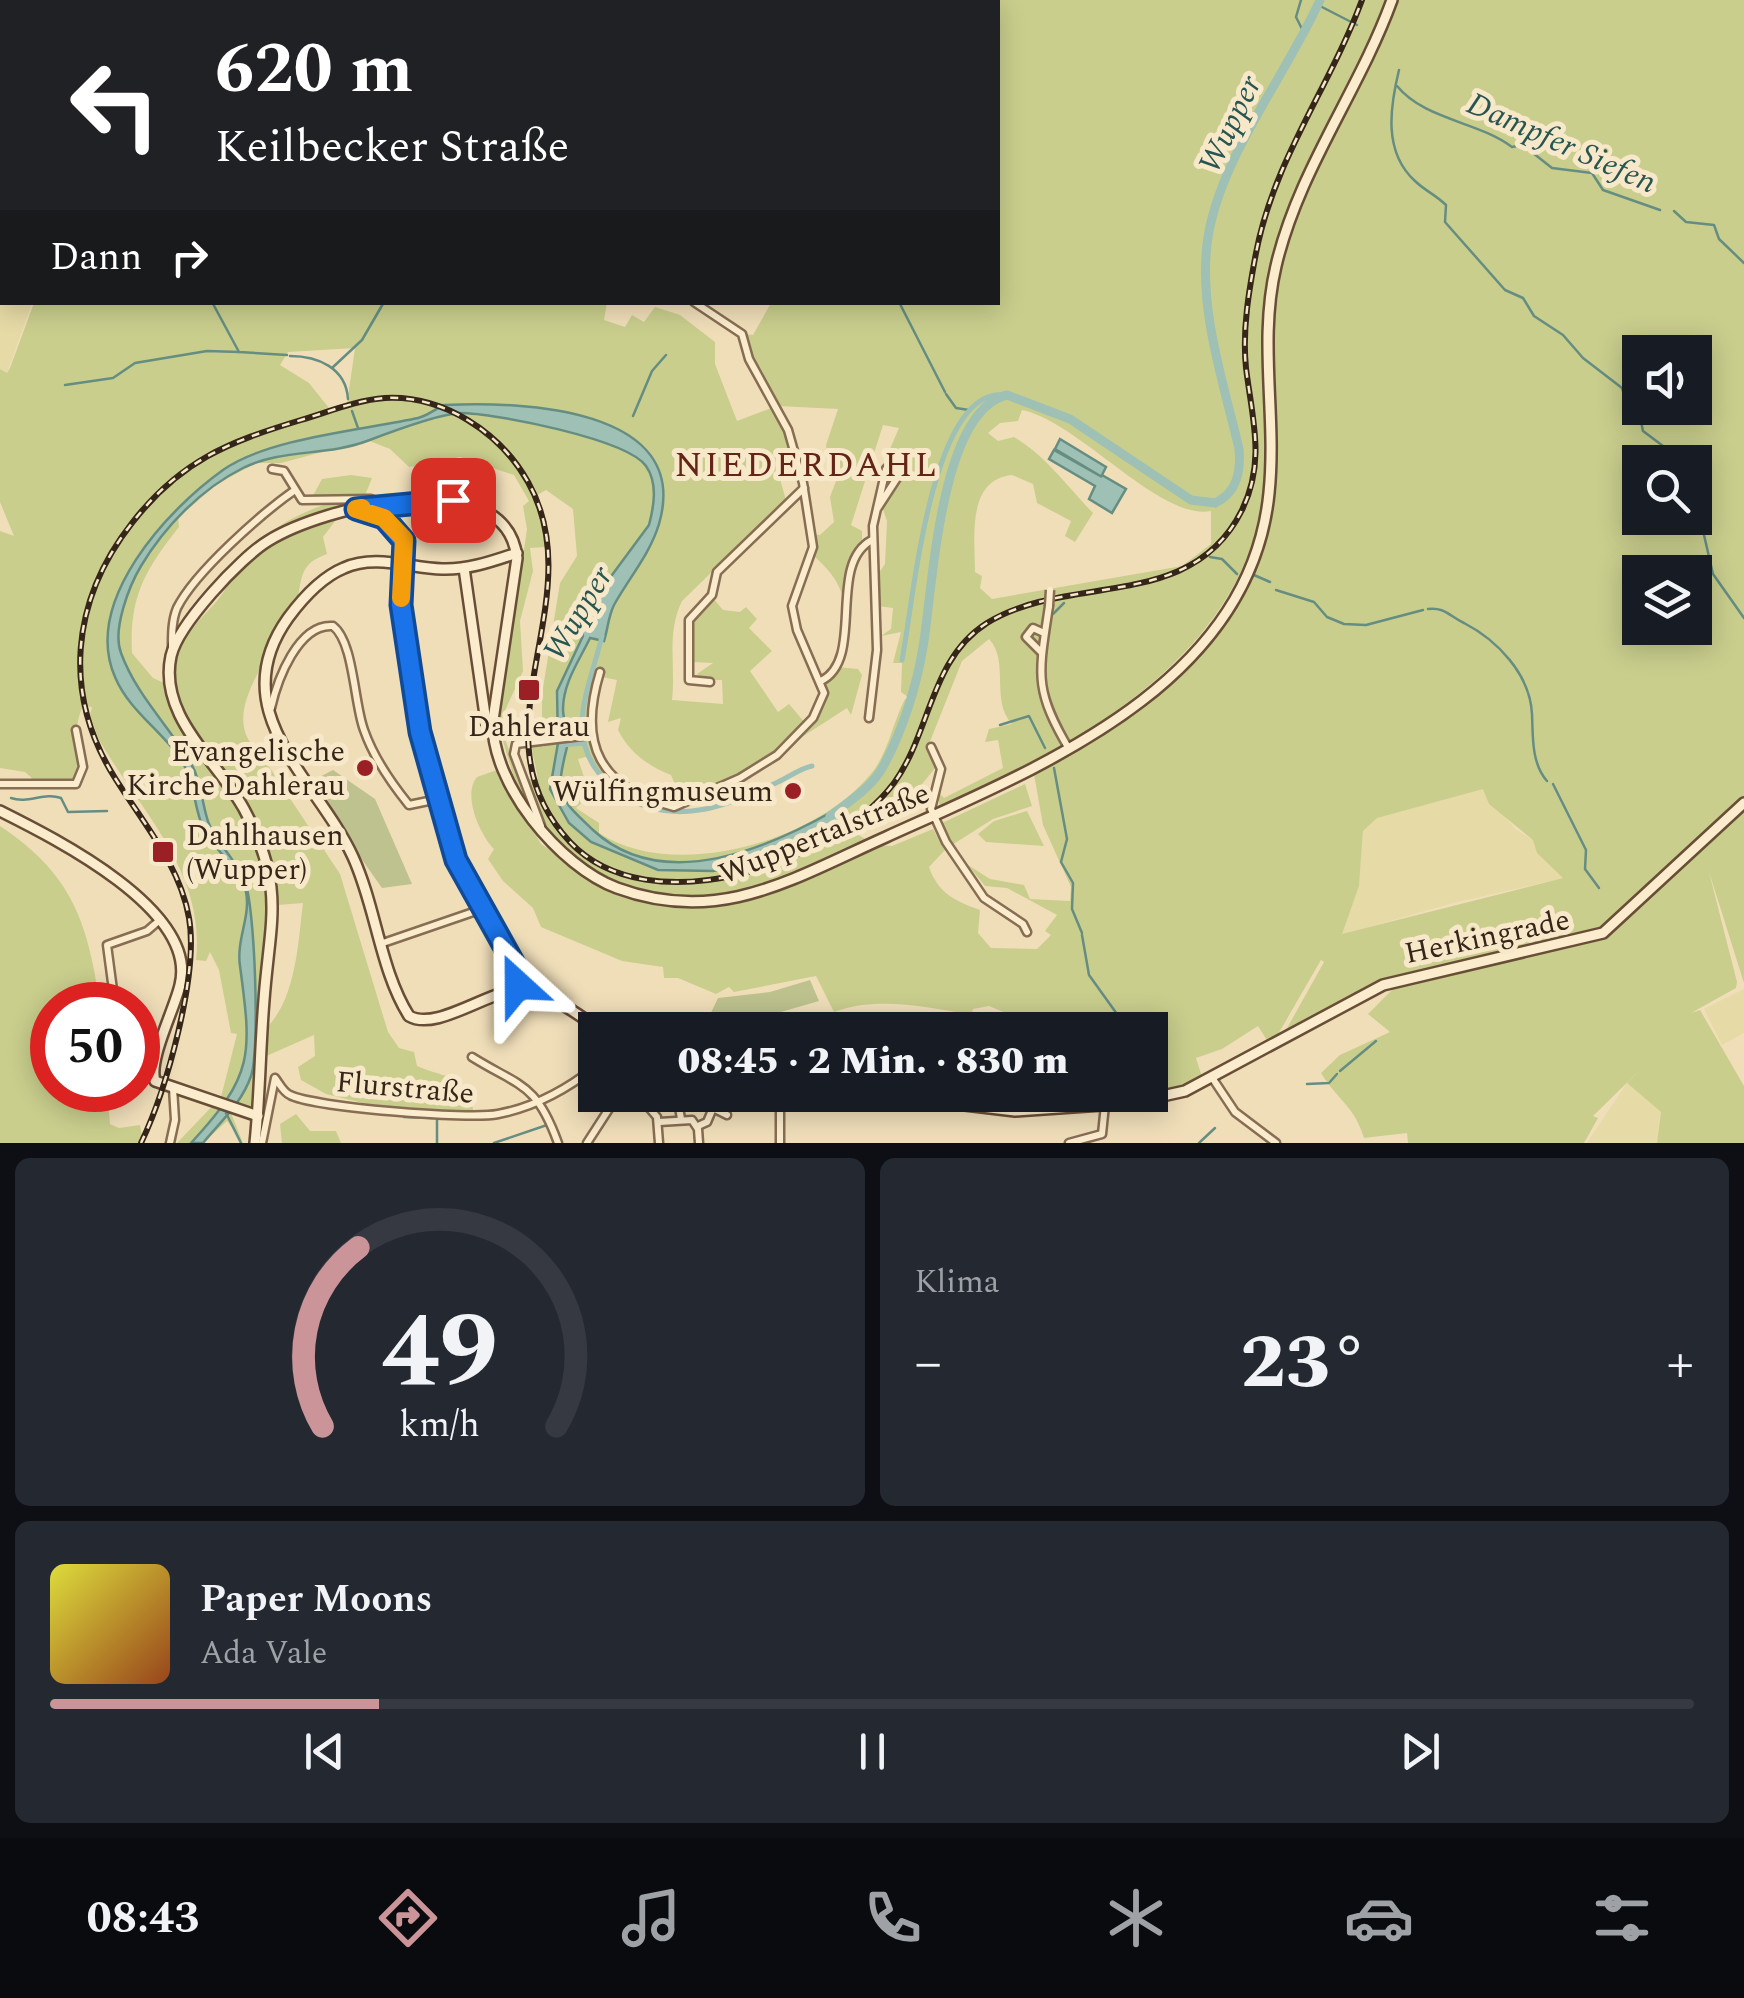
<!DOCTYPE html>
<html lang="de">
<head>
<meta charset="utf-8">
<style>
  :root { --surface:#171b24; --page:#242831; --text:#f1f3f6; --muted:#9ea1a6; --line:#363941; --accent:#ca9498 }
  body { margin:0; font-family:Spectral,serif; background:var(--page); color:var(--text); height:100vh; display:flex; flex-direction:column; font-size:38px; white-space:nowrap }
  * { box-sizing:border-box; margin:0 }
  p { font-size:32px; color:var(--muted) }
  .icon { flex:none; width:55px; height:55px; fill:none; stroke:currentColor; stroke-width:2; stroke-linecap:round; stroke-linejoin:round }
  .map { position:relative; height:1143px; overflow:hidden }
  .side { display:flex; flex-direction:column; gap:15px; padding:15px; background:#0d0f14; flex:1 }
  .side>* { flex:none }
  .banner { position:absolute; left:0px; top:0px; width:1000px; height:305px; box-shadow:0 5px 25px #0003; background:#202124; color:#fff; overflow:hidden }
  .buttons { position:absolute; left:1622px; top:335px; display:grid; gap:20px }
  .buttons a { display:grid; place-items:center; width:90px; height:90px; border-radius:0px; background:var(--surface); box-shadow:0 5px 25px #0003; font-size:50px }
  .speed { position:absolute; left:30px; top:982px; display:flex; gap:20px; font-size:50px; font-weight:700; text-align:center }
  .speed>* { display:grid; place-content:center; width:130px; height:130px; border-radius:50%; background:var(--surface); box-shadow:0 5px 25px #0003; line-height:1 }
  .speed .limit { border:15px solid #d22; background:#fff; color:#111 }
  .pin { position:absolute; display:grid; place-items:center; width:85px; height:85px; color:#fff; margin:-42px; border-radius:20px; box-shadow:0 5px 15px #0006 }
  .me { position:absolute; width:110px; margin:-55px; rotate:336deg; stroke-linejoin:round; filter:drop-shadow(0 0 8px #0008) }
  .turn { display:flex; align-items:center; gap:35px; height:210px; padding:0 50px; font-size:45px }
  .turn .icon { width:130px; height:130px; stroke-width:2.5 }
  .turn b { display:block; font-size:70px; line-height:85px }
  .then { display:flex; align-items:center; height:95px; padding:0 50px; background:#0003; gap:20px; font-size:38px }
  .big { font-size:75px; font-weight:800; line-height:1.1 }
  .side .widget { flex:1; display:flex; flex-direction:column; justify-content:center; gap:15px; min-width:0; padding:0 35px; border-radius:15px; background:var(--page) }
  .side .dial { align-items:center; gap:0 }
  .dial svg { height:260px; overflow:visible; fill:none; stroke:var(--line); stroke-width:7; stroke-linecap:round; text-anchor:middle }
  .dial text { fill:var(--text); stroke:none }
  .song { display:flex; align-items:center; gap:30px }
  .cover { width:120px; height:120px; border-radius:15px; background:linear-gradient(135deg,hsl(60 70% 55%),hsl(20 70% 35%)) }
  .played { height:10px; border-radius:5px; background:linear-gradient(90deg,var(--accent) 20%,var(--line) 20%) }
  .keys { display:flex; justify-content:space-around; direction:ltr }
  .heat { display:flex; justify-content:space-between; align-items:center; font-size:55px; direction:ltr }
  .side .tiles { flex:1; display:grid; gap:15px; grid-template-columns:1fr 1fr }
  .widget:last-child { grid-column:span 2 }
  .trip { position:absolute; left:578px; top:1012px; width:590px; height:100px; border-radius:0px; background:var(--surface); box-shadow:0 5px 25px #0003; font-weight:800; line-height:100px; text-align:center }
  .tabs { display:flex; height:160px; justify-content:space-around; align-items:center; background:#090b0e; color:var(--muted) }
  .tabs .icon { width:70px; height:70px }
  .tabs .active { color:var(--accent) }
  .tabs b { font-size:45px; color:var(--text) }
  .map>svg:first-child { display:block }
  .farmland { fill:#e6daa6 }
  .green { fill:#c9ce8d; fill-rule:evenodd }
  .cemetery { fill:#bdc28e }
  .water { fill:#9ec0b5; stroke:#668d82; stroke-width:2.5 }
  .lines { fill:none; stroke-linecap:round; stroke-linejoin:round }
  .stream { stroke:#668d82; stroke-width:2.5 }
  .canal { stroke:#9ec0b5; stroke-width:5 }
  .river { stroke:#9ec0b5; stroke-width:9 }
  .minor-casing { stroke:#876d53; stroke-width:11 }
  .secondary-casing { stroke:#694e37; stroke-width:14 }
  .minor { stroke:#fbeccd; stroke-width:6 }
  .secondary { stroke:#fbeccd; stroke-width:9 }
  .rail-casing { stroke:#352619; stroke-width:6 }
  .rail { stroke:#f7e8c9; stroke-width:2.5; stroke-dasharray:8; stroke-linecap:butt }
  .minor-bridge-casing { stroke:#876d53; stroke-width:11; stroke-linecap:butt }
  .minor-bridge { stroke:#fbeccd; stroke-width:6 }
  .route-casing { stroke:#114b97; stroke-width:25 }
  .route { stroke:#1a73e8; stroke-width:18 }
  .slow { stroke:#f59e0b; stroke-width:18 }
  .poi-dot { fill:#9a2025; stroke:#f7e8c9; stroke-width:4 }
  .labels { text-anchor:middle; stroke-width:10; stroke-linejoin:round; paint-order:stroke }
  .poi-label { font-size:30px; fill:#352619; stroke:#f7e8c9; text-anchor:end }
  .street-label { font-size:30px; fill:#352619; stroke:#f7e8c9 }
  .water-label { font-size:32px; font-style:italic; fill:#275652; stroke:#f7e8c9 }
  .quarter-label { font-size:35px; letter-spacing:2.5px; fill:#642416; stroke:#f7e8c9 }
</style>
</head>
<body>
<div class="map">
<svg width="1744" height="1143" viewBox="0 0 1744 1143">
  <rect width="100%" height="100%" fill="#f0deb9"/>
  <g class="farmland">
    <path d="M0 287 2 302 32 303 7 373 0 369Z"/>
    <path d="M1483 788 1515 829 1533 840 1564 878 1453 903 1341 935 1359 886 1363 831 1376 818Z"/>
    <path d="M1744 989V1033L1722 1045 1704 1009Z"/>
    <path d="M1627 1083 1661 1112 1657 1143H1587Z"/>
  </g>
  <g class="green">
    <path d="M823 0H1385C1353 90 1293 169 1271 263 1254 335 1269 401 1265 473 1257 650 1082 743 940 807L937 791 944 798 1003 768 998 740 985 742 989 729 1012 724C990 700 1010 661 989 639L962 661 927 749 936 767 900 811 885 797 849 829 870 842C826 861 766 895 718 900 665 906 590 884 555 843 541 826 534 800 527 779H538L531 745 541 743 543 747 549 742 542 725V694L560 583 577 556 573 509 546 490 534 497 546 540 545 547 530 548 533 571 520 621 523 671 503 715 505 739 528 802 516 784 498 725 527 529 523 506 529 501 514 475 460 457 409 467 390 449 367 440 281 463H256L217 484 178 518 179 527C145 570 129 597 132 653L153 678 164 683 174 706 250 821C224 779 156 700 179 649 188 627 209 613 222 594 256 544 268 524 329 503L310 501 322 479 351 475 372 478 364 498 375 499 336 520 323 537 327 554C299 564 302 578 297 603 290 637 209 712 260 753L340 874 388 1032 399 1048 414 1052 417 1066C456 1082 466 1072 475 1117L396 1111 326 1094 301 1080 298 1067 315 1056 314 1035 264 1057V1030C296 1002 298 943 303 903L278 905 274 886 254 1104 244 1109 234 1106 231 1113 243 1143 227 1121 203 1143H177L221 1097 237 1034 231 1033 219 970 210 952 206 961 196 960C206 871 139 810 98 738L90 715 92 707 83 706C68 739 87 755 75 784L35 781 25 772 0 768V531L14 536 0 502V369L7 373 10 368 34 303 607 302 604 320 625 327 632 315 644 322 655 307 680 315 715 342V364L737 421 774 407 795 461 777 469 786 500 682 601C666 634 676 665 672 700L723 704 722 680H705L697 674 713 663 692 662 689 624 712 597 723 610 740 612 746 607 757 619 749 628 772 651 750 671 778 712 789 704 806 724 820 707 821 681 837 667 858 669 862 675 851 715 847 708 754 768 694 796 674 782 671 775C648 766 629 752 618 730L621 718 608 722 617 680 597 676 588 733 584 734 611 781 607 786 586 757 578 759 590 795 576 808 599 823V833C675 883 820 841 874 770 889 749 893 722 905 699L915 702 901 692 902 663H893L901 632 881 636 891 629 893 608 878 606 876 577 885 564 887 521 882 506 902 472 890 449 899 428 883 425 851 525 862 531V551L844 603C840 580 826 567 812 554L811 534 820 535 834 522 830 497 841 468 828 463 826 445 838 409 778 406 753 363 744 334 753 335 771 303 998 302V2ZM355 348 347 404 329 408 309 383 280 365 288 352ZM1022 410C1078 421 1160 521 1211 511V544L1182 566 992 599 980 588 982 576 975 572C975 538 966 480 1012 475L1033 484 1037 503 1071 521 1065 536 1075 542 1093 513C1067 486 1046 456 1014 437L998 441 988 433 1000 423 1018 421Z"/>
    <path d="M1395 0H1744V983L1709 872 1737 982 1736 988 1691 1013 1700 1010 1744 1086V1143H1657L1661 1112 1627 1083 1644 1066 1593 1116 1598 1118 1584 1143H1408L1407 1133 1364 1138C1354 1105 1338 1101 1321 1073L1340 1055 1390 1032 1368 1014 1398 984 1592 941 1600 937V931L1415 973 1380 984 1286 1030 1324 962 1321 960 1277 1036 1268 1042 1258 1026 1222 1049 1196 1058 1203 1080 1160 1094 1150 1091V1030H1047L989 1006 973 1009 971 1015C928 1007 876 996 834 1012L816 976 734 992 729 987 716 994 678 978H664L663 967 622 961 541 927 533 908 503 881 488 859 494 849C480 835 462 795 477 777L497 770 541 844 612 891 656 901 735 903 874 845 892 846 933 829 945 850 929 867C938 893 955 901 980 910L978 933 991 948 1037 949 1051 935 1045 931 1057 915 1007 888 985 886 968 865 990 879 1024 885 1030 899 1070 901 1071 887 1043 825 1034 774C1155 708 1278 613 1277 461 1277 400 1265 340 1278 279 1298 180 1360 95 1395 0ZM1640 352H1695V408H1640ZM1640 462H1695V518H1640ZM1640 572H1695V628H1640ZM1483 789 1489 804 1533 840 1537 853 1563 878 1342 934 1359 886 1363 831 1377 818Z"/>
    <path d="M1025 784 1032 806 993 819 952 845 940 824Z"/>
    <path d="M1027 811 1044 846 986 842 978 834 994 821Z"/>
    <path d="M0 826C72 874 88 922 100 1005H52V1090H107L110 1124 119 1128 140 1125 143 1143H0Z"/>
    <path d="M296 1114 310 1131H336L341 1143H282L280 1124Z"/>
  </g>
  <g class="cemetery">
    <path d="M333 770 375 799 412 884 382 888 308 783Z"/>
    <path d="M810 980 819 1001 774 1014 707 1021 718 998 770 992Z"/>
  </g>
  <g class="water">
    <path d="M444 405C521 401 693 407 659 524 650 554 629 578 614 605 608 617 608 629 604 641L590 638C579 661 563 683 563 709 563 722 570 733 567 747 555 795 558 797 593 830 662 894 765 850 835 810L841 817 805 842 746 865 713 871 658 870 591 842 569 823 550 789 558 743 557 691 583 636 578 621 649 525C654 506 658 483 646 466 627 439 494 413 460 413 439 414 388 433 367 441 327 456 281 449 243 468 201 489 165 526 141 566 129 586 112 630 121 653 136 694 167 724 189 760 201 779 201 798 207 818 212 838 237 860 245 882 255 907 260 1052 251 1076 242 1103 220 1122 203 1143H191C254 1075 252 1055 240 966 236 940 251 916 246 892 240 866 214 851 204 830 194 809 195 785 184 765 166 733 130 713 115 677 82 601 168 509 223 470 268 438 363 430 418 418 427 416 435 409 444 405Z"/>
    <path d="M1060 439 1106 467 1102 475 1126 489 1112 513 1089 499 1095 486 1049 459 1054 450 1102 477 1055 449Z"/>
  </g>
  <g class="lines">
    <g class="stream">
      <path d="M1301 0 1296 17 1304 33"/>
      <path d="M1318 5 1357 25"/>
      <path d="M1399 70C1390 107 1383 152 1415 181 1424 190 1436 195 1446 205L1445 222 1505 290 1523 298 1534 316 1563 335 1583 358 1622 388 1628 406 1640 417 1643 431 1675 455"/>
      <path d="M1397 86C1425 120 1477 121 1512 147L1523 145 1552 168 1592 173 1603 190 1660 210"/>
      <path d="M1674 211 1686 222 1714 225 1719 239 1744 263"/>
      <path d="M212 302 239 352 287 355"/>
      <path d="M899 302 945 392"/>
      <path d="M290 356C318 356 346 368 348 399"/>
      <path d="M332 368 362 340 384 302"/>
      <path d="M65 385 113 378 135 363 207 351 239 352"/>
      <path d="M946 394 956 408 969 410"/>
      <path d="M352 411 358 428"/>
      <path d="M633 416 652 371 666 355"/>
      <path d="M1680 460 1682 462"/>
      <path d="M1695 496 1713 574 1744 618"/>
      <path d="M1215 503 1216 506"/>
      <path d="M1210 557 1222 559 1237 574"/>
      <path d="M1247 583 1254 575 1270 582"/>
      <path d="M1276 590 1314 602 1327 617 1344 624 1366 625 1423 610"/>
      <path d="M1428 609C1445 607 1449 616 1464 623 1497 640 1530 674 1532 714 1533 735 1531 763 1547 781"/>
      <path d="M1053 614 1064 603"/>
      <path d="M1000 725 1029 716 1045 748"/>
      <path d="M1054 768 1067 839 1061 862 1073 883 1072 909 1082 933"/>
      <path d="M1553 784 1586 850 1585 869 1599 888"/>
      <path d="M153 787 188 775"/>
      <path d="M11 798C28 804 44 792 61 798L68 812 107 811"/>
      <path d="M1082 935 1089 975 1122 1021"/>
      <path d="M1340 1071 1376 1041"/>
      <path d="M1307 1084 1329 1083 1337 1074"/>
      <path d="M226 1113 241 1143"/>
      <path d="M404 1117 433 1118"/>
      <path d="M437 1118V1143"/>
      <path d="M494 1143 547 1125"/>
      <path d="M1199 1143 1215 1128"/>
    </g>
    <g class="canal">
      <path d="M602 636C590 687 561 739 608 783"/>
      <path d="M902 660C913 607 930 385 1005 395"/>
      <path d="M562 745 584 743"/>
      <path d="M629 799C679 826 730 805 778 782 789 777 801 768 812 766"/>
    </g>
    <path class="river" d="M830 816C850 801 874 786 885 763 903 729 917 685 923 647 933 589 939 411 1007 395L1070 419 1191 500 1215 503C1237 493 1241 472 1239 449 1224 384 1199 312 1207 244 1217 161 1286 76 1320 0"/>
    <g class="minor-casing">
      <g id="minor">
        <path d="M108 2 113 0"/>
        <path d="M563 2 565 0"/>
        <path d="M721 2 722 0"/>
        <path d="M0 53H2"/>
        <path d="M272 469 284 471 302 500 371 499 382 504"/>
        <path d="M1049 606C1039 674 1033 688 1069 749"/>
        <path d="M172 647C172 634 172 620 177 608 195 572 262 513 295 490"/>
        <path d="M1041 652 1026 637 1033 628 1044 633"/>
        <path d="M600 672C578 744 599 788 674 807L740 778 777 755 813 718 824 693 797 630 792 606 813 547 803 483 788 430 749 359 742 334 694 302"/>
        <path d="M821 681C866 659 826 564 872 540"/>
        <path d="M710 682 689 680V620L712 595 717 572 804 488"/>
        <path d="M271 708C277 681 298 623 333 626 354 642 354 704 364 730 373 756 392 784 409 805L438 799"/>
        <path d="M869 718 877 650 873 526 886 469 893 462 899 475 877 509"/>
        <path d="M931 747 941 769 931 809 946 842 984 898 1023 924 1027 932"/>
        <path d="M0 784H76L83 767 76 730"/>
        <path d="M541 826 514 754 516 744 590 735"/>
        <path d="M383 943 482 909"/>
        <path d="M115 1005 107 945 147 931 161 919"/>
        <path d="M472 1057C520 1087 536 1082 558 1143"/>
        <path d="M1213 1079 1235 1112 1276 1143"/>
        <path d="M638 1095 657 1117 659 1143"/>
        <path d="M677 1095 681 1119"/>
        <path d="M659 1122 692 1120 698 1129 699 1143"/>
        <path d="M698 1126 707 1122 713 1108 727 1115"/>
        <path d="M170 1143 175 1120 173 1088"/>
        <path d="M262 1143 275 1078C279 1083 283 1092 290 1095 313 1107 470 1120 498 1114 535 1107 566 1090 595 1067"/>
        <path d="M587 1143 618 1095"/>
        <path d="M780 1143V1095"/>
        <path d="M1069 1143 1102 1134 1105 1105"/>
      </g>
    </g>
    <g class="secondary-casing">
      <g id="secondary">
        <path d="M358 510 388 520 405 544C407 564 399 583 401 604 411 712 435 816 484 913 494 933 503 955 519 972 541 996 574 1008 599 1030"/>
        <path d="M517 553C493 561 468 570 442 569 410 568 375 554 344 568 322 577 302 599 288 618 221 712 318 780 353 857 376 907 380 970 409 1016 440 1034 501 979 538 989"/>
        <path d="M464 568 486 722 492 729"/>
        <path d="M0 811C54 838 199 910 180 985 175 1008 148 1060 155 1081L258 1116"/>
        <path d="M881 1095 1015 1111 1131 1103 1185 1091 1383 985 1603 933 1744 803"/>
        <path d="M255 1143C260 1095 260 1048 264 1000 270 919 286 888 244 809 218 761 158 717 171 656 178 625 240 558 268 541 322 507 506 460 517 558L493 720C490 783 560 867 617 888 720 926 794 878 886 837 1038 768 1250 686 1269 493 1277 416 1258 342 1276 266 1298 171 1359 91 1392 0"/>
      </g>
    </g>
    <use href="#minor" class="minor"/>
    <use href="#secondary" class="secondary"/>
    <g class="rail-casing">
      <path id="rail" d="M141 1143C166 1091 199 975 189 918 180 865 143 823 115 778 62 694 71 601 132 523 180 461 228 442 301 420 328 412 357 400 385 398 443 395 500 432 528 482 595 601 467 732 570 842 649 926 833 864 894 783 931 732 930 659 987 623 1070 572 1191 613 1242 510 1266 461 1252 418 1246 368 1242 330 1249 290 1256 253 1274 159 1330 87 1362 0"/>
    </g>
    <use href="#rail" class="rail"/>
    <g class="minor-bridge-casing">
      <path id="minor-bridge" d="M1049 606 1050 590"/>
    </g>
    <use href="#minor-bridge" class="minor-bridge"/>
  </g>
  <g class="lines">
    <g class="route-casing">
      <path id="route" d="M453 500 356 509 384 518 404 541 401 605 420 732 456 860 518 971V985"/>
    </g>
    <use href="#route" class="route"/>
    <path class="slow" d="M362 508 356 509 384 518 404 539 401 598"/>
  </g>
  <g class="poi-dot">
    <rect x="517" y="678" width="24" height="24" rx="5"/>
    <circle cx="365" cy="768" r="10"/>
    <circle cx="793" cy="791" r="10"/>
    <rect x="151" y="840" width="24" height="24" rx="5"/>
  </g>
  <g class="labels">
    <g class="poi-label">
      <text x="529" y="736" text-anchor="middle">Dahlerau</text>
      <text x="345" y="761">Evangelische<tspan x="345" dy="34">Kirche Dahlerau</tspan></text>
      <text x="773" y="801">Wülfingmuseum</text>
      <text x="186" y="845" text-anchor="start">Dahlhausen<tspan x="186" dy="34">(Wupper)</tspan></text>
    </g>
    <g class="street-label">
      <text transform="translate(824 833) rotate(-22)" y="10">Wuppertalstraße</text>
      <text transform="translate(1487 936) rotate(-12)" y="10">Herkingrade</text>
      <text transform="translate(405 1087) rotate(5)" y="10">Flurstraße</text>
    </g>
    <g class="water-label">
      <text transform="translate(1229 124) rotate(-64)" y="11">Wupper</text>
      <text transform="translate(1562 142) rotate(24)" y="11">Dampfer Siefen</text>
      <text transform="translate(577 613) rotate(-59)" y="11">Wupper</text>
    </g>
    <g class="quarter-label">
      <text x="807" y="476">NIEDERDAHL</text>
    </g>
  </g>
</svg>
<div class="buttons">
<a><svg class="icon" aria-label="sound" viewBox="0 0 24 24"><path d="M4 9h4l5-4v14l-5-4H4zM17 9q2 3 0 6"/></svg></a>
<a><svg class="icon" aria-label="search" viewBox="0 0 24 24"><circle cx="10" cy="10" r="6"/><path d="M15 15l6 6"/></svg></a>
<a><svg class="icon" aria-label="layers" viewBox="0 0 24 24"><path d="M12 4l9 5-9 5-9-5zM3 14l9 5 9-5"/></svg></a>
</div>
<div class="speed"><div class="limit">50</div></div>
<div class="pin" style="left:453px;top:500px;background:#d93025"><svg class="icon" aria-label="arrive" viewBox="0 0 24 24"><path d="M6 21V4h12l-3 4 3 4H6"/></svg></div>
<svg class="me" style="left:518px;top:985px" viewBox="-20 -20 40 40"><path d="M0-17L14 15 0 8-14 15z" fill="#1a73e8" stroke="#fff" stroke-width="4"/></svg>
<div class="trip">08:45 · 2 Min. · 830 m</div>
<div class="banner">
<div class="turn"><svg class="icon" aria-label="left" viewBox="0 0 24 24"><path d="M17 20v-9H6M10 6l-5 5 5 5"/></svg><div><b>620 m</b>Keilbecker Straße</div></div>
<div class="then">Dann<svg class="icon" aria-label="right" viewBox="0 0 24 24"><path d="M7 20v-9h11M14 6l5 5-5 5"/></svg></div>
</div>
</div>
<section class="side">
<div class="tiles">
<div class="widget dial"><svg viewBox="0 0 100 80">
<path d="M14 69A42 42 0 1 1 86 69"/>
<path d="M14 69A42 42 0 0 1 25 14" stroke="#ca9498"/>
<text x="50" y="56" font-size="32" font-weight="700">49</text>
<text x="50" y="72" font-size="11">km/h</text>
</svg></div>
<div class="widget"><p>Klima</p>
<div class="heat"><a>−</a><b class="big">23°</b><a>+</a></div>
</div>
<div class="widget">
<div class="song"><i class="cover"></i><div><b>Paper Moons</b><p>Ada Vale</p></div></div>
<div class="played"></div>
<div class="keys"><svg class="icon" aria-label="previous" viewBox="0 0 24 24"><path d="M18 5L8 12l10 7zM5 5v14"/></svg><svg class="icon" aria-label="pause" viewBox="0 0 24 24"><path d="M8 5v14M16 5v14"/></svg><svg class="icon" aria-label="next" viewBox="0 0 24 24"><path d="M6 5l10 7-10 7zM19 5v14"/></svg></div>
</div>
</div>
</section>
<nav class="tabs">
<b>08:43</b>
<svg class="icon active" aria-label="directions" viewBox="0 0 24 24"><path d="M12 3l9 9-9 9-9-9zM9 14v-3h6M13 9l2 2-2 2"/></svg>
<svg class="icon" aria-label="music" viewBox="0 0 24 24"><path d="M9 18V5l10-2v13"/><circle cx="6" cy="18" r="3"/><circle cx="16" cy="16" r="3"/></svg>
<svg class="icon" aria-label="phone" viewBox="0 0 24 24"><path d="M5 4h4l2 5-3 2q2 4 5 5l2-3 5 2v4C11 20 4 13 5 4z"/></svg>
<svg class="icon" aria-label="climate" viewBox="0 0 24 24"><path d="M12 3v18M4 7l16 10M4 17L20 7"/></svg>
<svg class="icon" aria-label="car" viewBox="0 0 24 24"><path d="M5 17H2v-5l4-1 3-4h7l3 4 3 1v5h-3M9 17h6M6 11h13"/><circle cx="7" cy="17" r="2"/><circle cx="17" cy="17" r="2"/></svg>
<svg class="icon" aria-label="filters" viewBox="0 0 24 24"><path d="M4 7h16M4 17h16"/><circle cx="9" cy="7" r="2"/><circle cx="15" cy="17" r="2"/></svg>
</nav>
</body>
</html>
